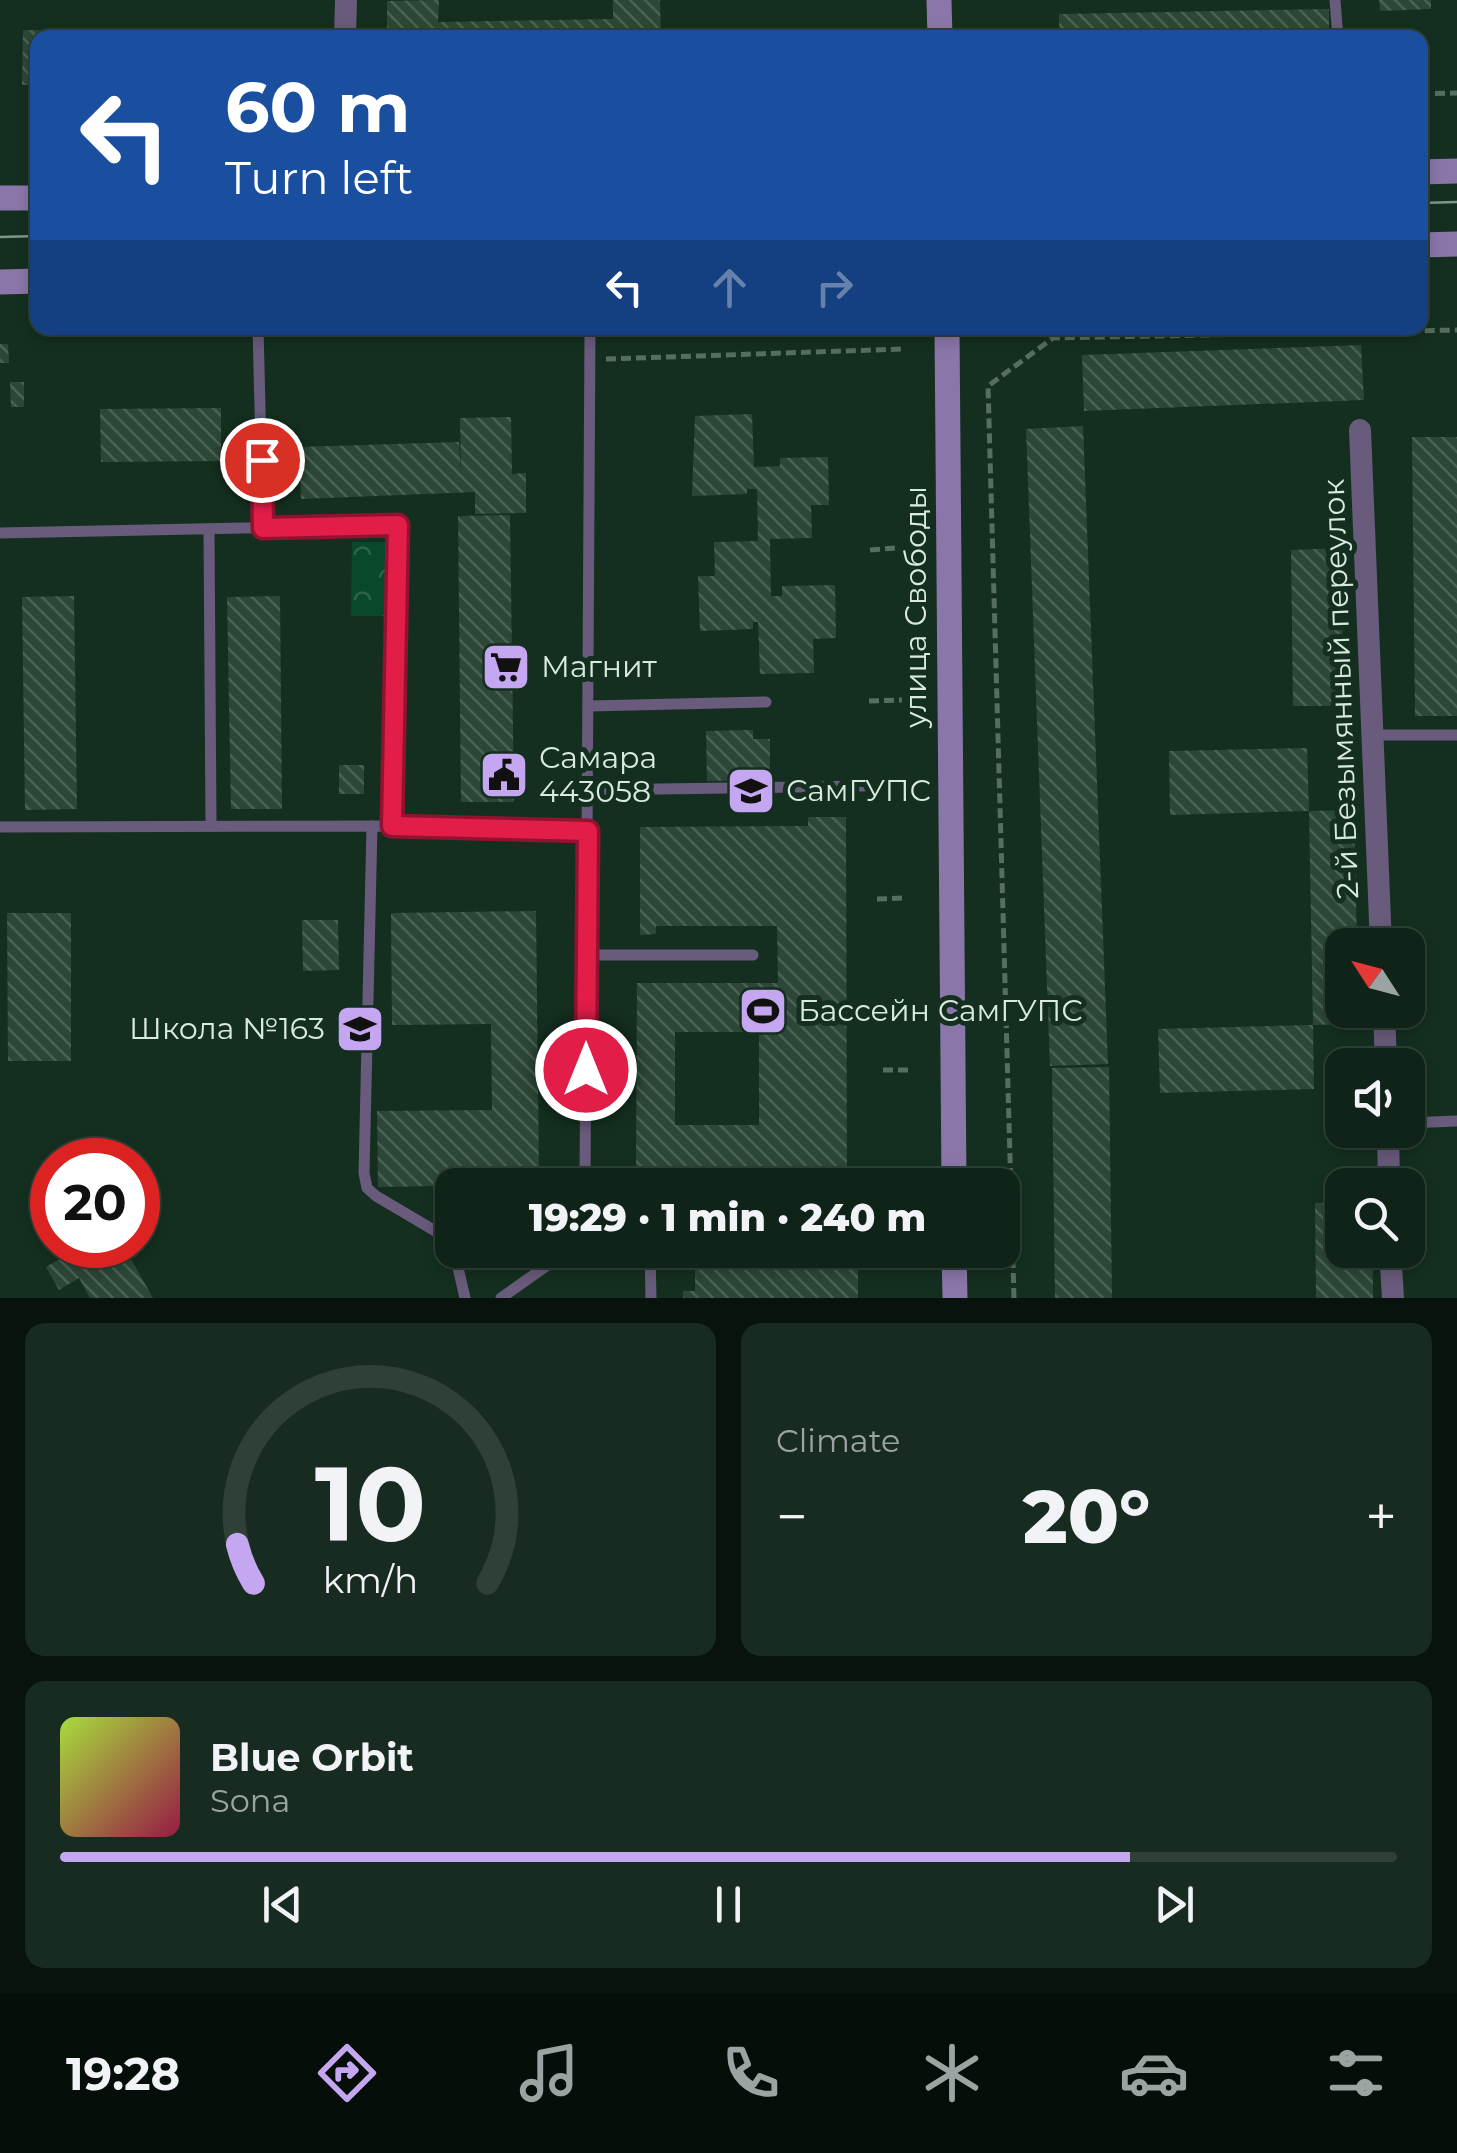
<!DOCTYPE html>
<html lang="en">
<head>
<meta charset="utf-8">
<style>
  :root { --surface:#0f2318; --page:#182b21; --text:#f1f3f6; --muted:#9ba4a2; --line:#2f4037; --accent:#c5a6f0 }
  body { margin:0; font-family:Montserrat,sans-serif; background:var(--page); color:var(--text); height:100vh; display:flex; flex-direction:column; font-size:38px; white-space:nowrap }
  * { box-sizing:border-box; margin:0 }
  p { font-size:32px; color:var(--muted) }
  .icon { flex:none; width:55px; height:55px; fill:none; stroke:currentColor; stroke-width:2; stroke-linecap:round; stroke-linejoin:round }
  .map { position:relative; height:1298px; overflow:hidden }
  .details { display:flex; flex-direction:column; gap:25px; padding:25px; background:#08130d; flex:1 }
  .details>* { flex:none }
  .hud { position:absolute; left:30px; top:30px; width:1398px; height:305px; border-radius:20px; box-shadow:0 5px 15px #0003,0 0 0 2px var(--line); background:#1a4fa0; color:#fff; overflow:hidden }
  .needle { width:65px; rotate:306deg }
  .controls { position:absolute; left:1325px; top:928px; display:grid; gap:20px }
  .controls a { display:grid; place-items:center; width:100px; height:100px; border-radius:20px; background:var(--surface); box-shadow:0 5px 15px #0003,0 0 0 2px var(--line); font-size:50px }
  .speed { position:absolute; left:30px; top:1138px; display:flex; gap:20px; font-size:50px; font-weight:700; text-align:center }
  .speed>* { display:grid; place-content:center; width:130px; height:130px; border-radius:50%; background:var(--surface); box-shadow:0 5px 15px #0003,0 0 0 2px var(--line); line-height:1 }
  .speed .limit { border:15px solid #d22; background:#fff; color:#111 }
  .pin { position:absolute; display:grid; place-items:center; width:85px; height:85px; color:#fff; margin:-42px; border:5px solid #fff; border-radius:50%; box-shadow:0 2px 10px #0007 }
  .me { position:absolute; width:110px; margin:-55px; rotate:0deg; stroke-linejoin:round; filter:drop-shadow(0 0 8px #0008) }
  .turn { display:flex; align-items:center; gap:35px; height:210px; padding:0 30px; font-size:45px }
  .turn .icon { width:130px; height:130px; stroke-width:2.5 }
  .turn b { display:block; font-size:70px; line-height:85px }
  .lanes { display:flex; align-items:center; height:95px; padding:0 30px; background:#0003; justify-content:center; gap:50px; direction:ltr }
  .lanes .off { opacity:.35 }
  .big { font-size:75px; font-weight:800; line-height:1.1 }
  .details .tile { flex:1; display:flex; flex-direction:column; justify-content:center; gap:15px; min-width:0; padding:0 35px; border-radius:20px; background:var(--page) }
  .details .dial { align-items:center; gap:0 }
  .dial svg { height:260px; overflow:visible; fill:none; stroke:var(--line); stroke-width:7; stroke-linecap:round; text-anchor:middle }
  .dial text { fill:var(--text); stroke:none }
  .song { display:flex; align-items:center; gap:30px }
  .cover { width:120px; height:120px; border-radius:15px; background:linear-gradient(135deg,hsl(80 70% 55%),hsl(340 70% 35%)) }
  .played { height:10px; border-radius:5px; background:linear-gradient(90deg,var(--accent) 80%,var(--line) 80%) }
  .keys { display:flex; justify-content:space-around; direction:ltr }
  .heat { display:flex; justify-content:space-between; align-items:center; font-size:55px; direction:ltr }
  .details .tiles { flex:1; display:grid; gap:25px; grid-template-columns:1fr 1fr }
  .tile:last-child { grid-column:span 2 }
  .trip { position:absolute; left:435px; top:1168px; width:585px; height:100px; border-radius:20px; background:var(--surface); box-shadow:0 5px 15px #0003,0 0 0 2px var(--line); font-weight:800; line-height:100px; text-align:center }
  .tab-bar { display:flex; height:160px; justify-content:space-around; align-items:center; background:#060e0a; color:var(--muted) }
  .tab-bar .icon { width:70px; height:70px }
  .tab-bar .active { color:var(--accent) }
  .tab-bar b { font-size:45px; color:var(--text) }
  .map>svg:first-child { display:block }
  .park { fill:url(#park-crowns) }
  .building { fill:url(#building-back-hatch); fill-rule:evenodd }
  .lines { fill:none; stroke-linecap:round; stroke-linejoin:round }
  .path { stroke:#566d60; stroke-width:5; stroke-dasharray:10 5; stroke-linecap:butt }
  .lane { stroke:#685b7b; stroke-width:11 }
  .street { stroke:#685b7b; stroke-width:22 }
  .secondary { stroke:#8b76a9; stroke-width:25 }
  .tram { stroke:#81968a; stroke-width:2.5 }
  .route-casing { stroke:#92132f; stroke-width:25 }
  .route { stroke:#e11d48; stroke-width:18 }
  .labels { text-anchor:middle; stroke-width:10; stroke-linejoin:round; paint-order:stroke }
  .street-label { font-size:30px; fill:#daeae0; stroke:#142f20 }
  .poi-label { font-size:30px; fill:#daeae0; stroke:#142f20; text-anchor:start }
</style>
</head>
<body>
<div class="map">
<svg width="1457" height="1298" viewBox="0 0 1457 1298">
  <defs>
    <pattern id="park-crowns" width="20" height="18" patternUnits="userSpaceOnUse" patternTransform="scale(2.5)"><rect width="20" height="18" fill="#0a482c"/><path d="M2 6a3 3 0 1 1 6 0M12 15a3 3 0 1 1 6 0" fill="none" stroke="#2d634a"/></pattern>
    <pattern id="building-back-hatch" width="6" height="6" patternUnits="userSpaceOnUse" patternTransform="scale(2.5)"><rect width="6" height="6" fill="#2c4737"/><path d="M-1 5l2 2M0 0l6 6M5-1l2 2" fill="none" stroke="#4a6254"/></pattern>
  </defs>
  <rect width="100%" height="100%" fill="#142f20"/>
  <path class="park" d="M352 542H390V616H351Z"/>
  <g class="building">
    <path d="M439 0 438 22 613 19V0H660L661 38H387V1Z"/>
    <path d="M1379 0H1431V9L1380 11Z"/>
    <path d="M1329 9V38H1059V14Z"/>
    <path d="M23 30 296 33V38H38V85H22Z"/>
    <path d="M0 344H8L9 363H0Z"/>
    <path d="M1361 345 1364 400 1084 411 1082 355Z"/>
    <path d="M10 382H24V407H11Z"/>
    <path d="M221 408V461L101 462 100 409Z"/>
    <path d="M752 414 754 467 780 466V458L828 457 829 505H811L812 538 770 539 771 596H782V586L835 585 836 638 813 639 814 673 760 674 758 622H753V629L700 631 698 576H715L714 542 758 541 757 489H747V494L692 496 695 416Z"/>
    <path d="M511 417 512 474 526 473V513L475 514V492L301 499 299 447 459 442 461 477 460 418Z"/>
    <path d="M1083 426 1108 1064 1050 1066 1026 429Z"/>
    <path d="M1412 437H1457V716H1415Z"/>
    <path d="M510 515 514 802H461L458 516Z"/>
    <path d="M1341 548 1344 706H1293L1291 550Z"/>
    <path d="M74 596 77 809 25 810 22 597Z"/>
    <path d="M280 596 282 809H231L227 597Z"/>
    <path d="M753 730V739H770V780L707 781 706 731Z"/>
    <path d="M1307 748 1309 811 1354 810 1357 945H1342V1010H1358V1024L1313 1025 1309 811 1170 815 1169 751Z"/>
    <rect x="339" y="765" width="25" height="29"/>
    <path d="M808 817H846L847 1185H784V1173H636L637 983H778L777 926H656V934L640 935V827L808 826ZM675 1032H759V1125H675Z"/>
    <path d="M536 911 539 1173H506V1185L378 1187 377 1111 492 1110 491 1024 392 1025 391 913Z"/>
    <path d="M7 913H71V1061H8Z"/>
    <path d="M302 920H338L339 970 303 971Z"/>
    <path d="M1313 1025 1314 1089 1160 1093 1158 1029Z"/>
    <path d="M1109 1067 1112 1298H1055L1052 1068Z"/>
    <path d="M1315 1203H1342V1250H1373V1298H1316Z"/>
    <path d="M104 1245H123L153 1298H90L79 1278 59 1290 46 1267 73 1251 78 1260Z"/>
    <path d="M695 1250H858V1298H683V1291H695Z"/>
  </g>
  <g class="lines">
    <g class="path">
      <path d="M1420 94 1457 93"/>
      <path d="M606 359 903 349"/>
      <path d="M870 550 896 548"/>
      <path d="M869 701 902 700"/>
      <path d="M877 899 905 898"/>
      <path d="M883 1070H908"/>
      <path d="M1014 1298 988 386 1053 338 1457 330"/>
    </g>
    <g class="lane">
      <path d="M1335 0 1338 38"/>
      <path d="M258 328 263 528"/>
      <path d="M209 529 211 825"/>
      <path d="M0 533 398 525 392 826"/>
      <path d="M589 706 766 702"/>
      <path d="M1374 735H1457"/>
      <path d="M589 790 864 786"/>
      <path d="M372 826 364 1173 367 1188 376 1196 442 1235 452 1247"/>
      <path d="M0 827 392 826 587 831"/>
      <path d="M587 955H753"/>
      <path d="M1408 1123 1457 1121"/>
      <path d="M585 1185 590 328"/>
      <path d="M454 1250 465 1298"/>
      <path d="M650 1250 651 1298"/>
      <path d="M501 1298 569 1250"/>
    </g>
    <g class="street">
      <path d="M345 38 346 0"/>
      <path d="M1360 430 1381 945"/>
      <path d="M1384 1010 1386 1065"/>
      <path d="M1388 1130 1389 1185"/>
      <path d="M1390 1250 1393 1298"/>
    </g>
    <g class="secondary">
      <path d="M939 0 940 38"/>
      <path d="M1420 172 1457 171"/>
      <path d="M0 198H38"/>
      <path d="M1420 245 1457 244"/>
      <path d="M0 282 38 281"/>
      <path d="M947 328 954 1185"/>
      <path d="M954 1250 955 1298"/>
    </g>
    <g class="tram">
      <path d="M1420 203 1457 202"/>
      <path d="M0 237 38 236"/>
    </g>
  </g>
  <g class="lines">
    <g class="route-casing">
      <path id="route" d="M262 460 263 528 398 525 392 826 588 831 586 1070"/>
    </g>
    <use href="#route" class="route"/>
  </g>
  <defs>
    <g id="supermarket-square" transform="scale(2.5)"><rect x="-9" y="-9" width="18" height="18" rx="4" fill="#c5a6f0" stroke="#142f20"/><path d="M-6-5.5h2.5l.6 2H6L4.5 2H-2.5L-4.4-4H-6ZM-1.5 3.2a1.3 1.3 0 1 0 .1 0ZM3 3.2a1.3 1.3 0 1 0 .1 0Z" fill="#111"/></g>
    <g id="civic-square" transform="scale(2.5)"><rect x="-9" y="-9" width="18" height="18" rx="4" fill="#c5a6f0" stroke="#142f20"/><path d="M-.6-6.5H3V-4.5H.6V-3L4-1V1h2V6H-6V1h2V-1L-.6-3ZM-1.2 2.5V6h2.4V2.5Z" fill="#111"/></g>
    <g id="university-square" transform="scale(2.5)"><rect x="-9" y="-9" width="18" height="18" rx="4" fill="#c5a6f0" stroke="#142f20"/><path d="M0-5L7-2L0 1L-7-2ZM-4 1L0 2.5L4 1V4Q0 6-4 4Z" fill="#111"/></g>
    <g id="stadium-square" transform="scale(2.5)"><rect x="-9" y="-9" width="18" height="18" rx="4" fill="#c5a6f0" stroke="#142f20"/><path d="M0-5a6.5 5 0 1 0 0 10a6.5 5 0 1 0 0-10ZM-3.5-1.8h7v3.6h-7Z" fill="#111"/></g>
    <g id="school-square" transform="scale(2.5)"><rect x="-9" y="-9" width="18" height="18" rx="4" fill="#c5a6f0" stroke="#142f20"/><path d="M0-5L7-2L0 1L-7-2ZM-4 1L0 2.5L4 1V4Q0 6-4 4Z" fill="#111"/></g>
  </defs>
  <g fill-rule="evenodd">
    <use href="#supermarket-square" x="506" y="667"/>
    <use href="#civic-square" x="504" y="775"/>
    <use href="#university-square" x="751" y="791"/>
    <use href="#stadium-square" x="763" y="1011"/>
    <use href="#school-square" x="360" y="1029"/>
  </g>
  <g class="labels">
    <g class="street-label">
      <text transform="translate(916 607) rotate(-90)" y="10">улица Свободы</text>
      <text transform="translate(1341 689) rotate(-92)" y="10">2-й Безымянный переулок</text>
    </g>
    <g class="poi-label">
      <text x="541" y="677">Магнит</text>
      <text x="539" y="768">Самара<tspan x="539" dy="34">443058</tspan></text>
      <text x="786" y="801">СамГУПС</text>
      <text x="798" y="1021">Бассейн СамГУПС</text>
      <text x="325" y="1039" text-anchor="end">Школа №163</text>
    </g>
  </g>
</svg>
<div class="controls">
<a><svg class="needle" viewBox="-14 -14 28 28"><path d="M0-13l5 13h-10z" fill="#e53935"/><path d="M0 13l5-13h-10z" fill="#9ba4a2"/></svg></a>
<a><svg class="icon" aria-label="sound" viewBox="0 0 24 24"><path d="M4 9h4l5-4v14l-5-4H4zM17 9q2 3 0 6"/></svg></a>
<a><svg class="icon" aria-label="search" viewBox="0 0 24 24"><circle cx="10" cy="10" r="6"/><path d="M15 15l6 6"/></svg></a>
</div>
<div class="speed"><div class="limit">20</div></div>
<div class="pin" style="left:262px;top:460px;background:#d93025"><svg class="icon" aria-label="arrive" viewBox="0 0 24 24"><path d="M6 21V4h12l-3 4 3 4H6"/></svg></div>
<svg class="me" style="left:586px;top:1070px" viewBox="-20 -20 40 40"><circle r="17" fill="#e11d48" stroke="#fff" stroke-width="3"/><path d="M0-11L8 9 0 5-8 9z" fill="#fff"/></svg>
<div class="trip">19:29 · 1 min · 240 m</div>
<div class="hud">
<div class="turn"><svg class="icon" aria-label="left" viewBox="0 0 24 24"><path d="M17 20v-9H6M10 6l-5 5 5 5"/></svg><div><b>60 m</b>Turn left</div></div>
<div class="lanes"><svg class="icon" aria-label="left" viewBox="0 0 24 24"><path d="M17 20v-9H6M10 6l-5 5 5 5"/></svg><svg class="icon off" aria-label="ahead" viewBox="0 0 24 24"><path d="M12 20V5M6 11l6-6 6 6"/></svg><svg class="icon off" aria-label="right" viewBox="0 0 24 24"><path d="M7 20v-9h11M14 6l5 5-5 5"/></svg></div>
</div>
</div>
<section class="details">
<div class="tiles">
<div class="tile dial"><svg viewBox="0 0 100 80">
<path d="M14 69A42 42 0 1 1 86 69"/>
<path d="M14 69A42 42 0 0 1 9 57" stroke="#c5a6f0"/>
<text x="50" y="56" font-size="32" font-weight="700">10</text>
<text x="50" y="72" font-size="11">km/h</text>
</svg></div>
<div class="tile"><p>Climate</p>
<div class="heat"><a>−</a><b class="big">20°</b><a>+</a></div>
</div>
<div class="tile">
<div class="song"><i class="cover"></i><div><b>Blue Orbit</b><p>Sona</p></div></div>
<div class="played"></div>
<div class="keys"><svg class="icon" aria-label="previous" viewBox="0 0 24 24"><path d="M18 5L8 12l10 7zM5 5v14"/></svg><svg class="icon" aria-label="pause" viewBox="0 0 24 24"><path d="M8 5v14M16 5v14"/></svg><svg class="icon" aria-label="next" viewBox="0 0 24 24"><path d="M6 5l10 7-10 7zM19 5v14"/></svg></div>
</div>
</div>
</section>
<nav class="tab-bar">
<b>19:28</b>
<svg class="icon active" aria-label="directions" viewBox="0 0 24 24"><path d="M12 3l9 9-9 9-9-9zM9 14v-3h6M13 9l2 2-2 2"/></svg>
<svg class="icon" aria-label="music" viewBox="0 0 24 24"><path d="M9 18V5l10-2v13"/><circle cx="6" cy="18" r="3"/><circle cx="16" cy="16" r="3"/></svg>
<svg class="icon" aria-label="phone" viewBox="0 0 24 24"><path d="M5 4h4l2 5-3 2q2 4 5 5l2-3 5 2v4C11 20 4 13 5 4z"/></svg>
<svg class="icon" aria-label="climate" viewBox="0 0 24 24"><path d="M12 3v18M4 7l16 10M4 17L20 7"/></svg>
<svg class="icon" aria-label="car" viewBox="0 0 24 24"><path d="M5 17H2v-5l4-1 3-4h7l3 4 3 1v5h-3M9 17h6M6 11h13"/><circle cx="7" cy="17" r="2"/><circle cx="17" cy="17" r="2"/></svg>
<svg class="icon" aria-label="filters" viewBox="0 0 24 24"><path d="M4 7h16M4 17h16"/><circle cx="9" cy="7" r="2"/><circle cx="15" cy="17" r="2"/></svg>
</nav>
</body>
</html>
